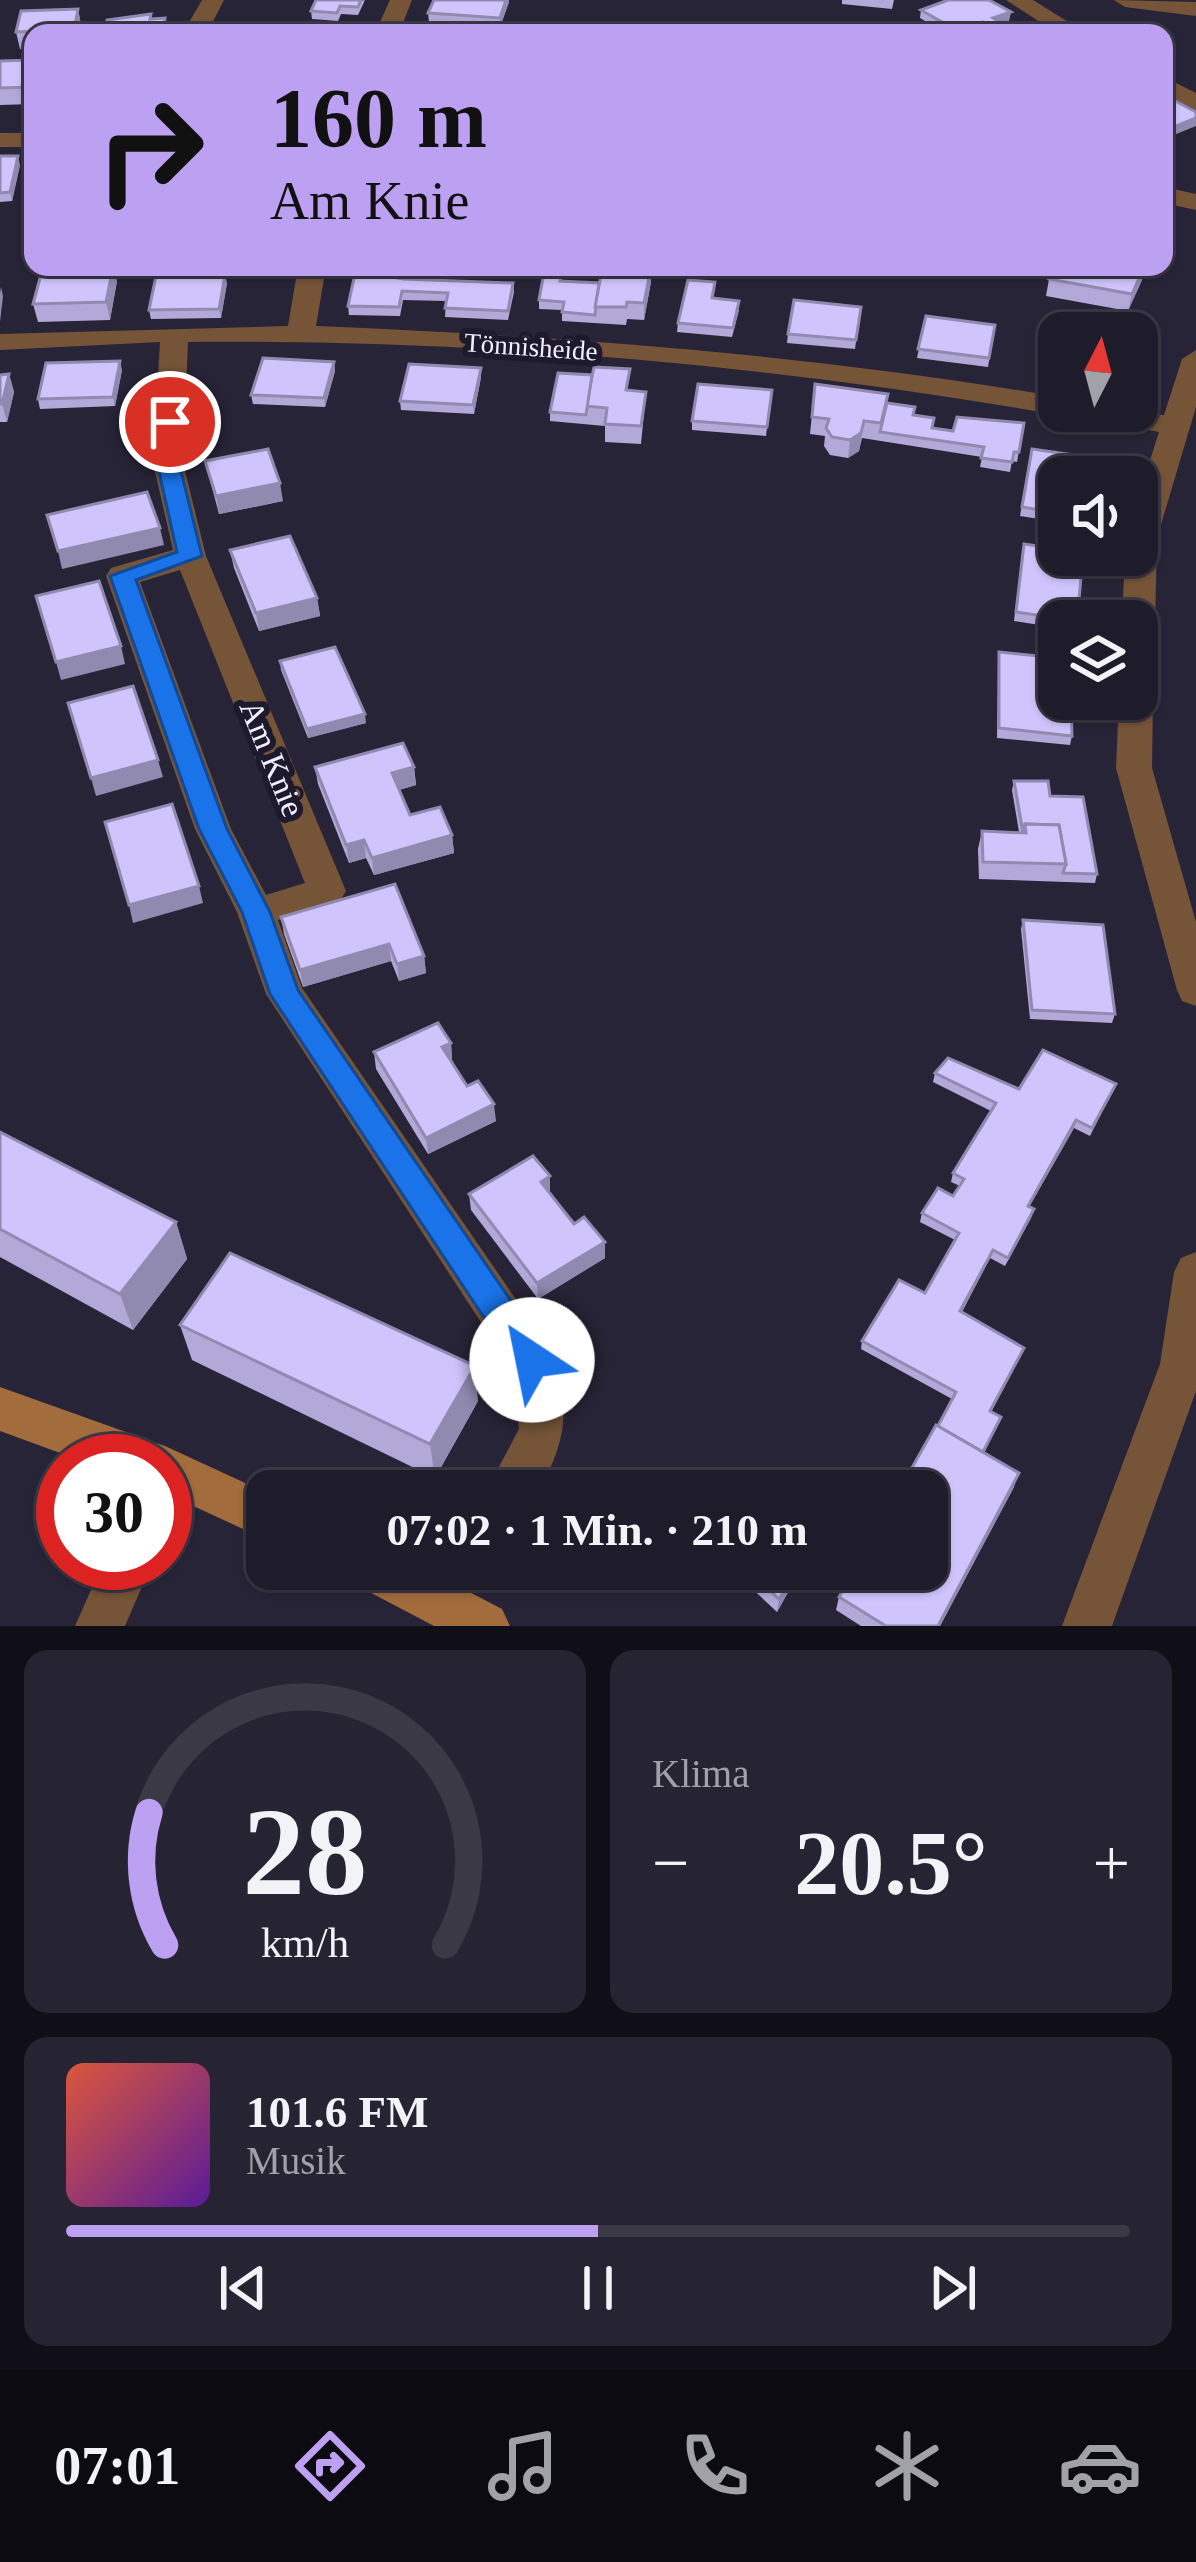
<!DOCTYPE html>
<html lang="de">
<head>
<meta charset="utf-8">
<style>
  :root { --surface:#1e1b2a; --page:#262432; --text:#f1f3f6; --muted:#a1a1a8; --line:#3c3947; --accent:#bca0f2 }
  body { margin:0; font-family:Georgia,serif; background:var(--page); color:var(--text); height:100vh; display:flex; flex-direction:column; font-size:45px; white-space:nowrap }
  * { box-sizing:border-box; margin:0 }
  p { font-size:39px; color:var(--muted) }
  .icon { flex:none; width:66px; height:66px; fill:none; stroke:currentColor; stroke-width:2; stroke-linecap:round; stroke-linejoin:round }
  .map { position:relative; height:1626px; overflow:hidden }
  .side { display:flex; flex-direction:column; gap:24px; padding:24px; background:#100f17; flex:1 }
  .side>* { flex:none }
  .hud { position:absolute; left:24px; top:24px; width:1149px; height:252px; border-radius:24px; box-shadow:0 3px 9px #0004,0 0 0 3px var(--line); background:#bca0f2; color:#111; overflow:hidden }
  .needle { width:78px; rotate:6deg }
  .controls { position:absolute; left:1038px; top:312px; display:grid; gap:24px }
  .controls a { display:grid; place-items:center; width:120px; height:120px; border-radius:24px; background:var(--surface); box-shadow:0 3px 9px #0004,0 0 0 3px var(--line); font-size:60px }
  .speed { position:absolute; left:36px; top:1434px; display:flex; gap:24px; font-size:60px; font-weight:700; text-align:center }
  .speed>* { display:grid; place-content:center; width:156px; height:156px; border-radius:50%; background:var(--surface); box-shadow:0 3px 9px #0004,0 0 0 3px var(--line); line-height:1 }
  .speed .limit { border:18px solid #d22; background:#fff; color:#111 }
  .pin { position:absolute; display:grid; place-items:center; width:102px; height:102px; color:#fff; margin:-51px; border:6px solid #fff; border-radius:50%; box-shadow:0 3px 12px #0007 }
  .me { position:absolute; width:132px; margin:-66px; rotate:326deg; stroke-linejoin:round; filter:drop-shadow(0 0 9px #0008) }
  .turn { display:flex; align-items:center; gap:42px; height:252px; padding:0 48px; font-size:54px }
  .turn .icon { width:156px; height:156px; stroke-width:2.5 }
  .turn b { display:block; font-size:84px; line-height:102px }
  .big { font-size:90px; font-weight:700; line-height:1.1 }
  .side .tile { flex:1; display:flex; flex-direction:column; justify-content:center; gap:18px; min-width:0; padding:0 42px; border-radius:24px; background:var(--page) }
  .side .dial { align-items:center; gap:0 }
  .dial svg { height:312px; overflow:visible; fill:none; stroke:var(--line); stroke-width:7; stroke-linecap:round; text-anchor:middle }
  .dial text { fill:var(--text); stroke:none }
  .song { display:flex; align-items:center; gap:36px }
  .cover { width:144px; height:144px; border-radius:18px; background:linear-gradient(135deg,hsl(10 70% 55%),hsl(270 70% 35%)) }
  .played { height:12px; border-radius:6px; background:linear-gradient(90deg,var(--accent) 50%,var(--line) 50%) }
  .keys { display:flex; justify-content:space-around; direction:ltr }
  .heat { display:flex; justify-content:space-between; align-items:center; font-size:66px; direction:ltr }
  .side .tiles { flex:1; display:grid; gap:24px; grid-template-columns:1fr 1fr }
  .tile:last-child { grid-column:span 2 }
  .trip { position:absolute; left:246px; top:1470px; width:702px; height:120px; border-radius:24px; background:var(--surface); box-shadow:0 3px 9px #0004,0 0 0 3px var(--line); font-weight:700; line-height:120px; text-align:center }
  .tab-bar { display:flex; height:192px; justify-content:space-around; align-items:center; background:#0c0b11; color:var(--muted) }
  .tab-bar .icon { width:84px; height:84px }
  .tab-bar .on { color:var(--accent) }
  .tab-bar b { font-size:54px; color:var(--text) }
  .map>svg:first-child { display:block }
  .lines { fill:none; stroke-linecap:round; stroke-linejoin:round }
  .minor { fill:#765437; fill-rule:evenodd }
  .secondary { fill:#a26c3c; fill-rule:evenodd }
  .wall { fill:#b2a9d9 }
  .shaded-wall { fill:#918ab0 }
  .building { fill:#cfc5fc; stroke:#918ab0; stroke-width:3 }
  .route { fill:#1a73e8; stroke:#114b97; stroke-width:3 }
  .labels { text-anchor:middle; stroke-width:12; stroke-linejoin:round; paint-order:stroke }
  .far-street-label { font-size:27px; fill:#f2f0fe; stroke:#1e1a2d }
  .street-label { font-size:33px; fill:#f2f0fe; stroke:#1e1a2d }
</style>
</head>
<body>
<div class="map">
<svg width="1196" height="1626" viewBox="0 0 1196 1626">
  <rect width="100%" height="100%" fill="#282438"/>
  <g class="lines">
    <g class="minor">
      <path d="M202 0H224L207 33H183Z"/>
      <path d="M390 0H412L399 33H375Z"/>
      <path d="M1006 0H1033L1086 33H1057Z"/>
      <path d="M1114 0 1196 2V16L1125 7Z"/>
      <path d="M1164 77 1196 93V110L1164 94Z"/>
      <rect x="0" y="133" width="33" height="14"/>
      <path d="M1164 187 1196 194V210L1164 203Z"/>
      <path d="M298 267H326L316 326C564 336 814 355 1059 397V411H1070L1059 415C774 365 478 339 188 342L183 463 206 556 346 891 340 901 278 920 302 988 548 1346C572 1400 568 1441 538 1491H486L519 1429 513 1371 266 994 237 912 195 829 106 576 111 568 173 550 153 463 160 342 0 350V334L288 326ZM180 570 305 883 266 895 231 829 140 582Z"/>
      <path d="M1196 350V407L1157 538 1154 669 1137 681V621H1122L1125 555H1137V501L1159 432 1079 417 1074 411 1164 415 1182 359Z"/>
      <path d="M1137 687 1153 699 1152 768 1196 922V1006L1182 1001 1177 990 1116 768 1119 699H1137Z"/>
      <path d="M1196 1252V1391L1112 1626H1062L1160 1364 1174 1272 1181 1258Z"/>
      <path d="M103 1563H152L125 1626H75Z"/>
      <path d="M420 1569H475L447 1612 430 1619 413 1612 406 1595Z"/>
    </g>
    <g class="secondary">
      <path d="M0 1387 165 1446 267 1493V1540L165 1493V1461H82L0 1431Z"/>
      <path d="M351 1569H425L502 1609 510 1626H434L358 1586Z"/>
    </g>
  </g>
  <g class="wall">
    <path d="M365 0 358 15 341 14 338 21 312 19 311 11Z"/>
    <path d="M842 0H894L892 9 842 4Z"/>
    <path d="M509 2 500 27 429 22 428 13Z"/>
    <path d="M78 9 81 25 80 33H33V48L20 49 16 32Z"/>
    <path d="M921 10 1009 21 1002 23 1015 31 1042 33H985L981 31 976 33H945L920 18Z"/>
    <path d="M33 60V104L0 105V61Z"/>
    <path d="M0 156 20 165 12 201 0 202Z"/>
    <path d="M1146 271 1128 311 1046 296 1049 279Z"/>
    <path d="M563 273 562 281 599 283 651 282 644 320 627 319 626 325 562 321V310L539 309V300Z"/>
    <path d="M393 278 513 283 514 292 508 320 445 317 446 301 403 300 400 316 349 315 348 306Z"/>
    <path d="M117 281 110 320 38 322 33 304Z"/>
    <path d="M715 282 713 298 739 310 732 337 677 332 678 323Z"/>
    <path d="M227 283 221 318 151 319 149 310Z"/>
    <path d="M861 307 855 349 787 343 788 334Z"/>
    <path d="M926 316 995 325 988 367 917 358Z"/>
    <path d="M1058 328 1059 333V378L1045 375 1048 358 1039 356 1043 339Z"/>
    <path d="M334 362 335 371 325 407 253 404 251 395Z"/>
    <path d="M481 368V377L474 414 401 410 400 401Z"/>
    <path d="M122 370 115 406 40 409 38 399Z"/>
    <path d="M9 374 14 392 7 422H0V375Z"/>
    <path d="M815 384 887 403 913 415 932 428 953 431 1024 423 1017 462 1012 461 1010 472 980 467 982 457 862 438 859 451 848 458 830 455 824 446 825 436 810 434Z"/>
    <path d="M772 390 766 436 692 430V421Z"/>
    <path d="M629 391 646 392 641 444 605 442V426L550 421V412Z"/>
    <path d="M1032 449 1059 477V522L1020 516Z"/>
    <path d="M205 461 283 501 219 514Z"/>
    <path d="M230 550 317 598 320 616 259 631 234 568Z"/>
    <path d="M1022 553 1077 621H1059V628L1014 621Z"/>
    <path d="M999 652 1072 736 1070 745 997 738 998 662Z"/>
    <path d="M280 661 366 723 308 738 281 670Z"/>
    <path d="M315 767H414L416 785 399 790 410 815 452 835 454 853 374 875 366 858 349 863 318 784Z"/>
    <path d="M1014 781 1050 796 1097 874 1095 883 979 879 978 849 982 831 1019 832 1012 790Z"/>
    <path d="M281 917 424 956 426 973 399 981 391 961 303 987 284 934Z"/>
    <path d="M1023 920 1115 1014 1112 1023 1030 1019 1021 929Z"/>
    <path d="M451 1043 452 1060H451L467 1086 496 1121 428 1154 376 1069 374 1052Z"/>
    <path d="M935 1073 1019 1089 1116 1084 1090 1136 1074 1128 1029 1207 1034 1209 1031 1218 1005 1266 990 1258 962 1312 1021 1356 991 1412 1001 1417 984 1453 1014 1487 940 1626H861L836 1610 839 1597 952 1399 861 1349 862 1341 925 1293 955 1240 920 1222 922 1213 953 1196 960 1186 951 1182 953 1173 991 1111 933 1082Z"/>
    <path d="M0 1132 176 1222 187 1259 133 1330 0 1257Z"/>
    <path d="M550 1193 605 1258 538 1299 471 1210 469 1194Z"/>
    <path d="M180 1325 478 1401 435 1478 192 1360Z"/>
    <path d="M731 1569H801L777 1612Z"/>
  </g>
  <g class="shaded-wall">
    <path d="M506 0H509V2L500 27V18Z"/>
    <path d="M78 9 81 25 80 33H74Z"/>
    <path d="M1011 12 1009 21 992 27 993 18Z"/>
    <path d="M983 22 981 31 976 33H958Z"/>
    <path d="M1196 118V126L1164 139V131Z"/>
    <path d="M18 156 20 165 12 201 10 192Z"/>
    <path d="M113 267 117 281 110 320 106 302Z"/>
    <path d="M651 267V282L644 320V303Z"/>
    <path d="M1144 267H1147L1146 271 1128 311 1132 294Z"/>
    <path d="M225 275 227 283 221 318 219 309Z"/>
    <path d="M1 287 3 296 0 322V293Z"/>
    <path d="M120 361 122 370 115 406 113 397Z"/>
    <path d="M334 362 335 371 325 407 324 398Z"/>
    <path d="M481 368V377L474 414 473 405Z"/>
    <path d="M9 374 14 392 7 422 2 404Z"/>
    <path d="M864 421 859 451 848 458 850 440Z"/>
    <path d="M280 483 283 501 219 514 216 496Z"/>
    <path d="M160 528 164 545 62 569 58 551Z"/>
    <path d="M317 598 320 616 259 631 256 613Z"/>
    <path d="M121 646 125 664 61 680 56 662Z"/>
    <path d="M365 714 366 723 308 738 307 729Z"/>
    <path d="M158 760 163 777 96 796 91 778Z"/>
    <path d="M414 767 416 785 394 791 392 773Z"/>
    <path d="M452 835 454 853 374 875 372 858Z"/>
    <path d="M364 840 366 858 349 863 346 845Z"/>
    <path d="M199 886 203 903 133 923 129 905Z"/>
    <path d="M389 944 391 961 303 987 300 970Z"/>
    <path d="M424 956 426 973 399 981 397 964Z"/>
    <path d="M451 1043 452 1060 444 1064 442 1047Z"/>
    <path d="M494 1104 496 1121 428 1154 426 1138Z"/>
    <path d="M1076 1120 1074 1128 1025 1214 1028 1206Z"/>
    <path d="M550 1176V1193L541 1182Z"/>
    <path d="M176 1222 187 1259 133 1330 120 1294Z"/>
    <path d="M605 1242V1258L538 1299 537 1283Z"/>
    <path d="M993 1250 990 1258 958 1319 960 1311Z"/>
    <path d="M475 1366 478 1401 435 1478 430 1444Z"/>
    <path d="M1019 1473 1014 1487 940 1626H938Z"/>
    <path d="M796 1569H801L777 1612 779 1599Z"/>
  </g>
  <g class="building">
    <path d="M316 0H361L358 7 340 6 337 13 311 11Z"/>
    <path d="M434 0H506L500 18 428 13Z"/>
    <path d="M948 0H989L1011 12 993 18 1015 31 1030 26 1042 33H1001L983 22 958 31 921 10Z"/>
    <path d="M78 9 74 30 16 32 21 11Z"/>
    <path d="M151 14 150 19 165 18 163 33H105L107 20Z"/>
    <path d="M414 27 488 31 487 33H412Z"/>
    <path d="M297 29 345 32 295 33Z"/>
    <path d="M33 60V87L0 88V61Z"/>
    <path d="M1164 95 1196 112V118L1164 131Z"/>
    <path d="M0 156H18L10 192 0 193Z"/>
    <path d="M1164 207 1171 208 1164 227Z"/>
    <path d="M43 267H113L106 302 33 304Z"/>
    <path d="M545 267H563L560 281 599 283 595 315 562 312 564 302 539 300Z"/>
    <path d="M619 267H651L644 303 627 302 626 307H595L601 275 618 276Z"/>
    <path d="M1056 267H1144L1132 294 1049 279Z"/>
    <path d="M356 269 392 270 391 277 404 279 513 283 508 311 445 308 448 293 402 291 399 307 348 306Z"/>
    <path d="M225 275 219 309 149 310 156 276Z"/>
    <path d="M688 280 715 282 712 298 739 301 733 328 678 323Z"/>
    <path d="M794 300 861 307 856 340 788 334Z"/>
    <path d="M1065 311 1128 324 1125 333H1059V359L1048 357 1054 341 1043 339 1047 326 1058 328Z"/>
    <path d="M926 316 995 325 989 358 918 349Z"/>
    <path d="M263 358 334 362 324 398 251 395Z"/>
    <path d="M120 361 113 397 38 399 46 363Z"/>
    <path d="M409 364 481 368 473 405 400 401Z"/>
    <path d="M594 367 630 369 626 390 646 392 641 426 605 424 607 408 586 406Z"/>
    <path d="M558 373 592 375 586 415 550 412Z"/>
    <path d="M9 374 2 404H0V375Z"/>
    <path d="M698 384 772 390 767 427 692 421Z"/>
    <path d="M815 384 888 394 881 423 864 421 861 433 850 440 832 437 826 428 829 419 812 417Z"/>
    <path d="M887 403 915 407 913 415 934 418 932 428 953 431 957 417 1024 423 1019 452H1014L1012 462 981 458 984 447 880 432Z"/>
    <path d="M268 449 280 483 216 496 205 461Z"/>
    <path d="M1032 449 1095 458 1093 477H1059V513L1022 507Z"/>
    <path d="M147 492 160 528 58 551 47 515Z"/>
    <path d="M290 536 317 598 256 613 230 550Z"/>
    <path d="M1024 544 1059 549V555H1083L1077 621 1016 612Z"/>
    <path d="M99 581 121 646 56 662 36 596Z"/>
    <path d="M335 647 365 714 307 729 280 661Z"/>
    <path d="M999 652 1059 658V699H1071L1072 736 999 728Z"/>
    <path d="M133 686 158 760 91 778 68 703Z"/>
    <path d="M403 743 414 767 392 773 410 815 440 807 452 835 372 858 364 840 346 845 315 767Z"/>
    <path d="M1014 781H1048L1050 796 1083 797 1097 874 1063 873 1066 864 1059 825 1025 824 1023 833Z"/>
    <path d="M172 804 199 886 129 905 105 822Z"/>
    <path d="M1025 824 1059 825 1066 864 983 862 982 831 1026 833Z"/>
    <path d="M395 884 424 956 397 964 389 944 300 970 281 917Z"/>
    <path d="M1023 920 1103 925 1115 1014 1032 1010Z"/>
    <path d="M438 1023 451 1043 442 1047 467 1086 478 1081 494 1104 426 1138 374 1052Z"/>
    <path d="M1043 1050 1116 1084 1092 1128 1076 1120 1028 1206 1034 1209 1008 1258 993 1250 960 1311 1024 1348 990 1411 1001 1417 983 1452 938 1426 956 1392 862 1341 899 1280 925 1293 959 1233 922 1213 938 1188 953 1196 964 1179 953 1173 996 1103 935 1073 948 1058 1019 1089Z"/>
    <path d="M0 1132 176 1222 120 1294 0 1229Z"/>
    <path d="M533 1156 550 1176 541 1182 574 1224 584 1217 605 1242 537 1283 469 1194Z"/>
    <path d="M230 1253 475 1366 430 1444 180 1325Z"/>
    <path d="M936 1425 1019 1473 938 1626H886L839 1597 855 1569H927V1491H899Z"/>
    <path d="M721 1470 754 1491H709Z"/>
    <path d="M747 1569H796L779 1599Z"/>
  </g>
  <path class="route" d="M170 415 181 422 179 463 202 556 136 580 227 829 270 912 298 990 544 1349 549 1360 544 1372 532 1376 520 1372 270 994 242 912 199 829 110 576 177 552 157 463 159 422Z"/>
  <g class="labels">
    <g class="far-street-label">
      <text transform="translate(531 347) rotate(4)" y="9">Tönnisheide</text>
    </g>
    <g class="street-label">
      <text transform="translate(273 758) rotate(68)" y="12">Am Knie</text>
    </g>
  </g>
</svg>
<div class="controls">
<a><svg class="needle" viewBox="-14 -14 28 28"><path d="M0-13l5 13h-10z" fill="#e53935"/><path d="M0 13l5-13h-10z" fill="#a1a1a8"/></svg></a>
<a><svg class="icon" aria-label="sound" viewBox="0 0 24 24"><path d="M4 9h4l5-4v14l-5-4H4zM17 9q2 3 0 6"/></svg></a>
<a><svg class="icon" aria-label="layers" viewBox="0 0 24 24"><path d="M12 4l9 5-9 5-9-5zM3 14l9 5 9-5"/></svg></a>
</div>
<div class="speed"><div class="limit">30</div></div>
<div class="pin" style="left:170px;top:422px;background:#d93025"><svg class="icon" aria-label="arrive" viewBox="0 0 24 24"><path d="M6 21V4h12l-3 4 3 4H6"/></svg></div>
<svg class="me" style="left:532px;top:1360px" viewBox="-20 -20 40 40"><circle r="19" fill="#fff"/><path d="M0-13L10 11 0 6-10 11z" fill="#1a73e8"/></svg>
<div class="trip">07:02 · 1 Min. · 210 m</div>
<div class="hud">
<div class="turn"><svg class="icon" aria-label="right" viewBox="0 0 24 24"><path d="M7 20v-9h11M14 6l5 5-5 5"/></svg><div><b>160 m</b>Am Knie</div></div>
</div>
</div>
<section class="side">
<div class="tiles">
<div class="tile dial"><svg viewBox="0 0 100 80">
<path d="M14 69A42 42 0 1 1 86 69"/>
<path d="M14 69A42 42 0 0 1 10 35" stroke="#bca0f2"/>
<text x="50" y="56" font-size="32" font-weight="700">28</text>
<text x="50" y="72" font-size="11">km/h</text>
</svg></div>
<div class="tile"><p>Klima</p>
<div class="heat"><a>−</a><b class="big">20.5°</b><a>+</a></div>
</div>
<div class="tile">
<div class="song"><i class="cover"></i><div><b>101.6 FM</b><p>Musik</p></div></div>
<div class="played"></div>
<div class="keys"><svg class="icon" aria-label="previous" viewBox="0 0 24 24"><path d="M18 5L8 12l10 7zM5 5v14"/></svg><svg class="icon" aria-label="pause" viewBox="0 0 24 24"><path d="M8 5v14M16 5v14"/></svg><svg class="icon" aria-label="next" viewBox="0 0 24 24"><path d="M6 5l10 7-10 7zM19 5v14"/></svg></div>
</div>
</div>
</section>
<nav class="tab-bar">
<b>07:01</b>
<svg class="icon on" aria-label="directions" viewBox="0 0 24 24"><path d="M12 3l9 9-9 9-9-9zM9 14v-3h6M13 9l2 2-2 2"/></svg>
<svg class="icon" aria-label="music" viewBox="0 0 24 24"><path d="M9 18V5l10-2v13"/><circle cx="6" cy="18" r="3"/><circle cx="16" cy="16" r="3"/></svg>
<svg class="icon" aria-label="phone" viewBox="0 0 24 24"><path d="M5 4h4l2 5-3 2q2 4 5 5l2-3 5 2v4C11 20 4 13 5 4z"/></svg>
<svg class="icon" aria-label="climate" viewBox="0 0 24 24"><path d="M12 3v18M4 7l16 10M4 17L20 7"/></svg>
<svg class="icon" aria-label="car" viewBox="0 0 24 24"><path d="M5 17H2v-5l4-1 3-4h7l3 4 3 1v5h-3M9 17h6M6 11h13"/><circle cx="7" cy="17" r="2"/><circle cx="17" cy="17" r="2"/></svg>
</nav>
</body>
</html>
